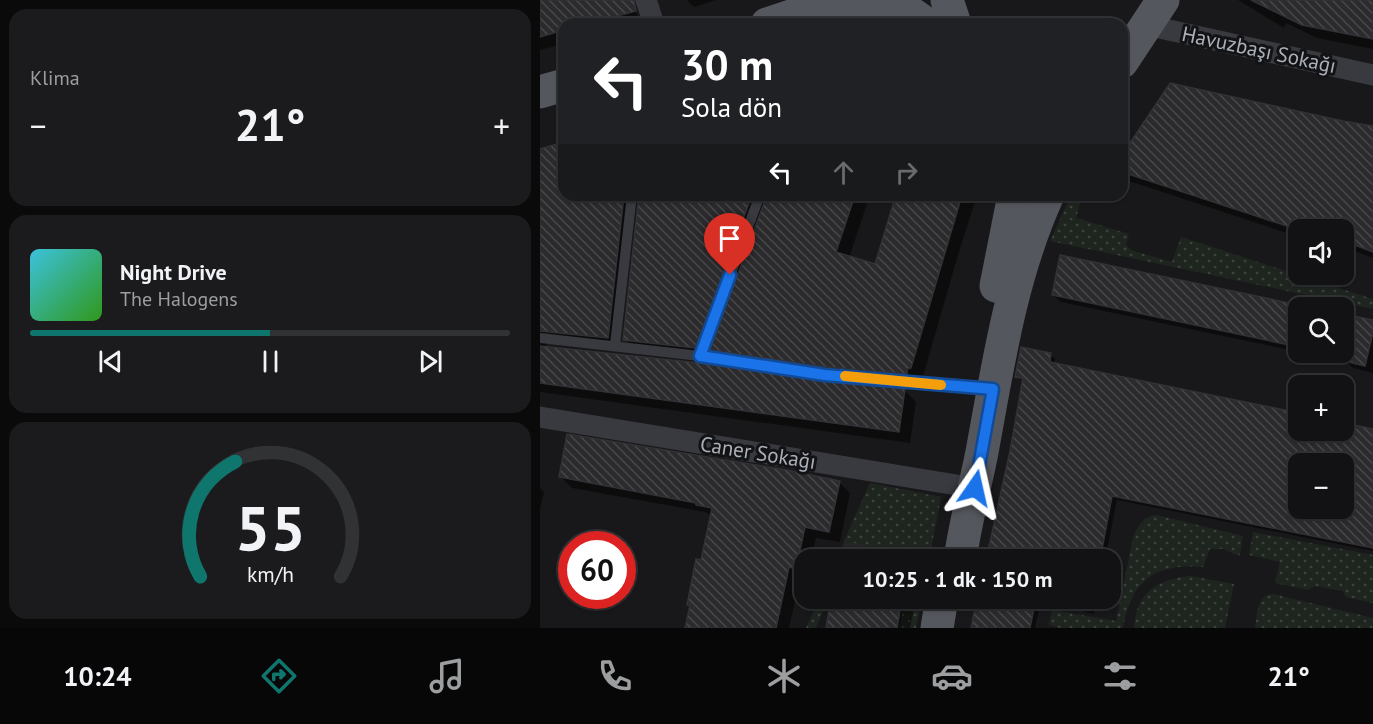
<!DOCTYPE html>
<html lang="tr">
<head>
<meta charset="utf-8">
<style>
  :root { --surface:#121214; --page:#1b1b1d; --text:#f1f3f6; --muted:#9c9ea0; --line:#313234; --accent:#0f766e }
  body { margin:0; font-family:"PT Sans",sans-serif; background:var(--page); color:var(--text); height:100vh; display:flex; flex-direction:column; font-size:22px; white-space:nowrap }
  * { box-sizing:border-box; margin:0 }
  p { font-size:20px; color:var(--muted) }
  .icon { flex:none; width:33px; height:33px; fill:none; stroke:currentColor; stroke-width:2; stroke-linecap:round; stroke-linejoin:round }
  .map { position:relative; flex:1; overflow:hidden }
  .details { display:flex; flex-direction:column; gap:9px; padding:9px; background:#0a0a0b; width:540px }
  .details>* { flex:none }
  .hud { position:absolute; left:18px; top:18px; width:570px; height:183px; border-radius:18px; box-shadow:0 2px 4px #0004,0 0 0 2px var(--line); background:#202124; color:#fff; overflow:hidden }
  .controls { position:absolute; left:748px; top:219px; display:grid; gap:12px }
  .controls a { display:grid; place-items:center; width:66px; height:66px; border-radius:12px; background:var(--surface); box-shadow:0 2px 4px #0004,0 0 0 2px var(--line); font-size:30px }
  .speed { position:absolute; left:18px; top:531px; display:flex; gap:12px; font-size:30px; font-weight:700; text-align:center }
  .speed>* { display:grid; place-content:center; width:78px; height:78px; border-radius:50%; background:var(--surface); box-shadow:0 2px 4px #0004,0 0 0 2px var(--line); line-height:1 }
  .speed .limit { border:9px solid #d22; background:#fff; color:#111 }
  .pin { position:absolute; display:grid; place-items:center; width:51px; height:51px; color:#fff; margin:-62px -26px; border-radius:50% 50% 50% 0; rotate:-45deg; box-shadow:0 0 6px #0007 }
  .pin .icon { rotate:45deg }
  .me { position:absolute; width:66px; margin:-33px; rotate:11deg; stroke-linejoin:round; filter:drop-shadow(0 0 4px #0008) }
  .turn { display:flex; align-items:center; gap:21px; height:126px; padding:0 24px; font-size:27px }
  .turn .icon { width:78px; height:78px; stroke-width:2.5 }
  .turn b { display:block; font-size:42px; line-height:51px }
  .lanes { display:flex; align-items:center; height:57px; padding:0 24px; background:#0003; justify-content:center; gap:30px; direction:ltr }
  .lanes .off { opacity:.35 }
  .big { font-size:45px; font-weight:600; line-height:1.1 }
  .details .widget { flex:1; display:flex; flex-direction:column; justify-content:center; gap:9px; min-width:0; padding:0 21px; border-radius:18px; background:var(--page) }
  .details .dial { align-items:center; gap:0 }
  .dial svg { height:156px; overflow:visible; fill:none; stroke:var(--line); stroke-width:7; stroke-linecap:round; text-anchor:middle }
  .dial text { fill:var(--text); stroke:none }
  .song { display:flex; align-items:center; gap:18px }
  .cover { width:72px; height:72px; border-radius:9px; background:linear-gradient(135deg,hsl(190 70% 55%),hsl(110 70% 35%)) }
  .played { height:6px; border-radius:3px; background:linear-gradient(90deg,var(--accent) 50%,var(--line) 50%) }
  .keys { display:flex; justify-content:space-around; direction:ltr }
  .heat { display:flex; justify-content:space-between; align-items:center; font-size:33px; direction:ltr }
  .trip { position:absolute; left:254px; top:549px; width:327px; height:60px; border-radius:18px; background:var(--surface); box-shadow:0 2px 4px #0004,0 0 0 2px var(--line); font-weight:600; line-height:60px; text-align:center }
  .dock { display:flex; height:96px; justify-content:space-around; align-items:center; background:#070708; color:var(--muted) }
  .dock .icon { width:42px; height:42px }
  .dock .active { color:var(--accent) }
  .dock b { font-size:27px; color:var(--text) }
  main { display:flex; flex:1; min-height:0 }
  .map>svg:first-child { display:block }
  .built { fill:#242427 }
  .grass { fill:url(#grass-dots) }
  .shadow { fill:#0007; fill-rule:evenodd }
  .building { fill:url(#building-back-hatch); stroke:#323236; stroke-width:1.5; fill-rule:evenodd }
  .lines { fill:none; stroke-linecap:round; stroke-linejoin:round }
  .lane { stroke:#393a3f; stroke-width:10 }
  .street { stroke:#393a3f; stroke-width:21 }
  .primary { stroke:#55575e; stroke-width:33 }
  .route-casing { stroke:#114b97; stroke-width:15 }
  .route { stroke:#1a73e8; stroke-width:10 }
  .slow { stroke:#f59e0b; stroke-width:10 }
  .labels { text-anchor:middle; stroke-width:6; stroke-linejoin:round; paint-order:stroke }
  .street-label { font-size:21px; fill:#aab0b9; stroke:#131315 }
</style>
</head>
<body>
<main>
<section class="details">
<div class="widget"><p>Klima</p>
<div class="heat"><a>−</a><b class="big">21°</b><a>+</a></div>
</div>
<div class="widget">
<div class="song"><i class="cover"></i><div><b>Night Drive</b><p>The Halogens</p></div></div>
<div class="played"></div>
<div class="keys"><svg class="icon" aria-label="previous" viewBox="0 0 24 24"><path d="M18 5L8 12l10 7zM5 5v14"/></svg><svg class="icon" aria-label="pause" viewBox="0 0 24 24"><path d="M8 5v14M16 5v14"/></svg><svg class="icon" aria-label="next" viewBox="0 0 24 24"><path d="M6 5l10 7-10 7zM19 5v14"/></svg></div>
</div>
<div class="widget dial"><svg viewBox="0 0 100 80">
<path d="M14 69A42 42 0 1 1 86 69"/>
<path d="M14 69A42 42 0 0 1 32 10" stroke="#0f766e"/>
<text x="50" y="56" font-size="32" font-weight="700">55</text>
<text x="50" y="72" font-size="11">km/h</text>
</svg></div>
</section>
<div class="map">
<svg width="833" height="628" viewBox="0 0 833 628">
  <defs>
    <pattern id="grass-dots" width="8" height="8" patternUnits="userSpaceOnUse" patternTransform="scale(1.5)"><rect width="8" height="8" fill="#1e251f"/><path d="M2 2h.1M6 6h.1" fill="none" stroke="#3c423d" stroke-width="1.8" stroke-linecap="round"/></pattern>
    <pattern id="building-back-hatch" width="6" height="6" patternUnits="userSpaceOnUse" patternTransform="scale(1.5)"><rect width="6" height="6" fill="#2b2b2e"/><path d="M-1 5l2 2M0 0l6 6M5-1l2 2" fill="none" stroke="#47474a"/></pattern>
  </defs>
  <rect width="100%" height="100%" fill="#18181a"/>
  <path class="built" d="M330 483 401 497 389 559 296 560Z"/>
  <g class="grass">
    <path d="M531 195 541 199 536 218 589 234 586 244 591 250 632 262 641 237 833 299V309L510 241Z"/>
    <path d="M330 483 401 497 389 559H372L373 554 304 541Z"/>
    <path d="M617 515 703 536 700 555 694 554 684 549H670L663 567C615 563 592 579 583 628H520L509 625 512 610 576 621 593 538C598 526 603 516 617 515Z"/>
    <path d="M713 532 833 555V603L806 597 803 591 775 586 768 590 735 583 740 562 709 555Z"/>
    <path d="M651 576 694 584 685 628H594C595 621 596 611 599 605 608 585 631 577 651 576Z"/>
    <path d="M733 594 833 618V628H715C718 614 716 595 733 594Z"/>
    <path d="M279 599H286L283 611 276 628H266Z"/>
    <path d="M365 599H382L376 628H359Z"/>
  </g>
  <g class="shadow">
    <path d="M0 0H92L98 18 94 19 95 24H24V44L0 50Z"/>
    <path d="M147 0H176L154 7Z"/>
    <path d="M698 0H833V49L777 38 746 23 744 28Z"/>
    <path d="M631 85 833 127V258L804 247V230H759V237L586 180 582 176V158Z"/>
    <path d="M24 144V195H330L309 258 336 266 358 195H437L418 255 382 380 183 361 171 348 167 359 96 351 85 339 100 196 96 206 79 349 8 343 5 346 159 365 284 383 364 390 376 402 370 443 0 392V150Z"/>
    <path d="M521 257 765 308H759V352L521 302 513 295Z"/>
    <path d="M804 316 833 322V373L813 368 807 362 762 352H804Z"/>
    <path d="M511 355 515 359 514 364 759 415V430H804V425L833 431V551L577 500 565 560H448L472 451 484 381 477 376ZM759 464H804V508H759Z"/>
    <path d="M21 477 299 482 310 493 300 542 276 538 271 560H264V579L260 578 249 628H146L151 607 148 604 162 562 172 516 165 512 32 488Z"/>
    <path d="M0 488 4 492 0 509Z"/>
    <path d="M302 551 348 560H300Z"/>
    <path d="M293 598H376L370 628H287Z"/>
    <path d="M439 598H557L554 614 501 601 495 628H433Z"/>
  </g>
  <g class="building">
    <path d="M0 0H94L96 11 47 24H24V30L0 37Z"/>
    <path d="M711 0H833V39L762 25Z"/>
    <path d="M630 83 803 121 833 126V252L804 241V230H776L752 220 750 227 582 172V155Z"/>
    <path d="M24 142V195H84L68 338 0 331V149Z"/>
    <path d="M99 195H212L155 348 83 340Z"/>
    <path d="M227 195H315L296 252 335 264 356 195H422L371 368 367 369V374L286 367 170 350Z"/>
    <path d="M520 255 759 305V347L512 295Z"/>
    <path d="M804 314 833 320V332L825 366 804 361Z"/>
    <path d="M0 346 159 363 284 381 365 389 359 432 0 383Z"/>
    <path d="M481 347 511 353 510 362 759 413V430H804V423L833 429V548L572 496 560 560H446L470 451 483 378 475 377ZM759 464H804V508H759Z"/>
    <path d="M27 434 247 470 300 481 289 532 265 527 256 569 249 567 236 628H145L150 605H147L156 559 161 560 172 508 156 505V503L19 477Z"/>
    <path d="M291 598H362L357 628H286Z"/>
    <path d="M437 598H496L490 628H431Z"/>
  </g>
  <g class="lines">
    <g class="lane">
      <path d="M0 338 160 356 285 374 450 389"/>
      <path d="M75 345 92 195"/>
      <path d="M160 356 220 195"/>
    </g>
    <g class="street">
      <path d="M106 0 114 24"/>
      <path d="M606 25 833 75"/>
      <path d="M0 417 435 488"/>
    </g>
    <g class="primary">
      <path d="M407 0 415 24"/>
      <path d="M269 10 335 0 355 2 387 24"/>
      <path d="M227 24 269 10 287 1"/>
      <path d="M582 62 623 0"/>
      <path d="M0 92 24 85"/>
      <path d="M456 286 474 195"/>
      <path d="M420 560C425 523 435 488 442 452 458 365 471 276 508 195"/>
      <path d="M397 628 402 598"/>
    </g>
  </g>
  <g class="lines">
    <g class="route-casing">
      <path id="route" d="M190 275 160 356 285 375 453 389 435 488"/>
    </g>
    <use href="#route" class="route"/>
    <path class="slow" d="M305 376 401 385"/>
  </g>
  <g class="labels">
    <g class="street-label">
      <text transform="translate(719 50) rotate(12)" y="7">Havuzbaşı Sokağı</text>
      <text transform="translate(218 453) rotate(9)" y="7">Caner Sokağı</text>
    </g>
  </g>
</svg>
<div class="controls">
<a><svg class="icon" aria-label="sound" viewBox="0 0 24 24"><path d="M4 9h4l5-4v14l-5-4H4zM17 9q2 3 0 6"/></svg></a>
<a><svg class="icon" aria-label="search" viewBox="0 0 24 24"><circle cx="10" cy="10" r="6"/><path d="M15 15l6 6"/></svg></a>
<a>+</a>
<a>−</a>
</div>
<div class="speed"><div class="limit">60</div></div>
<div class="pin" style="left:190px;top:275px;background:#d93025"><svg class="icon" aria-label="arrive" viewBox="0 0 24 24"><path d="M6 21V4h12l-3 4 3 4H6"/></svg></div>
<svg class="me" style="left:435px;top:488px" viewBox="-20 -20 40 40"><path d="M0-17L14 15 0 8-14 15z" fill="#1a73e8" stroke="#fff" stroke-width="4"/></svg>
<div class="trip">10:25 · 1 dk · 150 m</div>
<div class="hud">
<div class="turn"><svg class="icon" aria-label="left" viewBox="0 0 24 24"><path d="M17 20v-9H6M10 6l-5 5 5 5"/></svg><div><b>30 m</b>Sola dön</div></div>
<div class="lanes"><svg class="icon" aria-label="left" viewBox="0 0 24 24"><path d="M17 20v-9H6M10 6l-5 5 5 5"/></svg><svg class="icon off" aria-label="ahead" viewBox="0 0 24 24"><path d="M12 20V5M6 11l6-6 6 6"/></svg><svg class="icon off" aria-label="right" viewBox="0 0 24 24"><path d="M7 20v-9h11M14 6l5 5-5 5"/></svg></div>
</div>
</div>
</main>
<nav class="dock">
<b>10:24</b>
<svg class="icon active" aria-label="directions" viewBox="0 0 24 24"><path d="M12 3l9 9-9 9-9-9zM9 14v-3h6M13 9l2 2-2 2"/></svg>
<svg class="icon" aria-label="music" viewBox="0 0 24 24"><path d="M9 18V5l10-2v13"/><circle cx="6" cy="18" r="3"/><circle cx="16" cy="16" r="3"/></svg>
<svg class="icon" aria-label="phone" viewBox="0 0 24 24"><path d="M5 4h4l2 5-3 2q2 4 5 5l2-3 5 2v4C11 20 4 13 5 4z"/></svg>
<svg class="icon" aria-label="climate" viewBox="0 0 24 24"><path d="M12 3v18M4 7l16 10M4 17L20 7"/></svg>
<svg class="icon" aria-label="car" viewBox="0 0 24 24"><path d="M5 17H2v-5l4-1 3-4h7l3 4 3 1v5h-3M9 17h6M6 11h13"/><circle cx="7" cy="17" r="2"/><circle cx="17" cy="17" r="2"/></svg>
<svg class="icon" aria-label="filters" viewBox="0 0 24 24"><path d="M4 7h16M4 17h16"/><circle cx="9" cy="7" r="2"/><circle cx="15" cy="17" r="2"/></svg>
<b>21°</b>
</nav>
</body>
</html>
